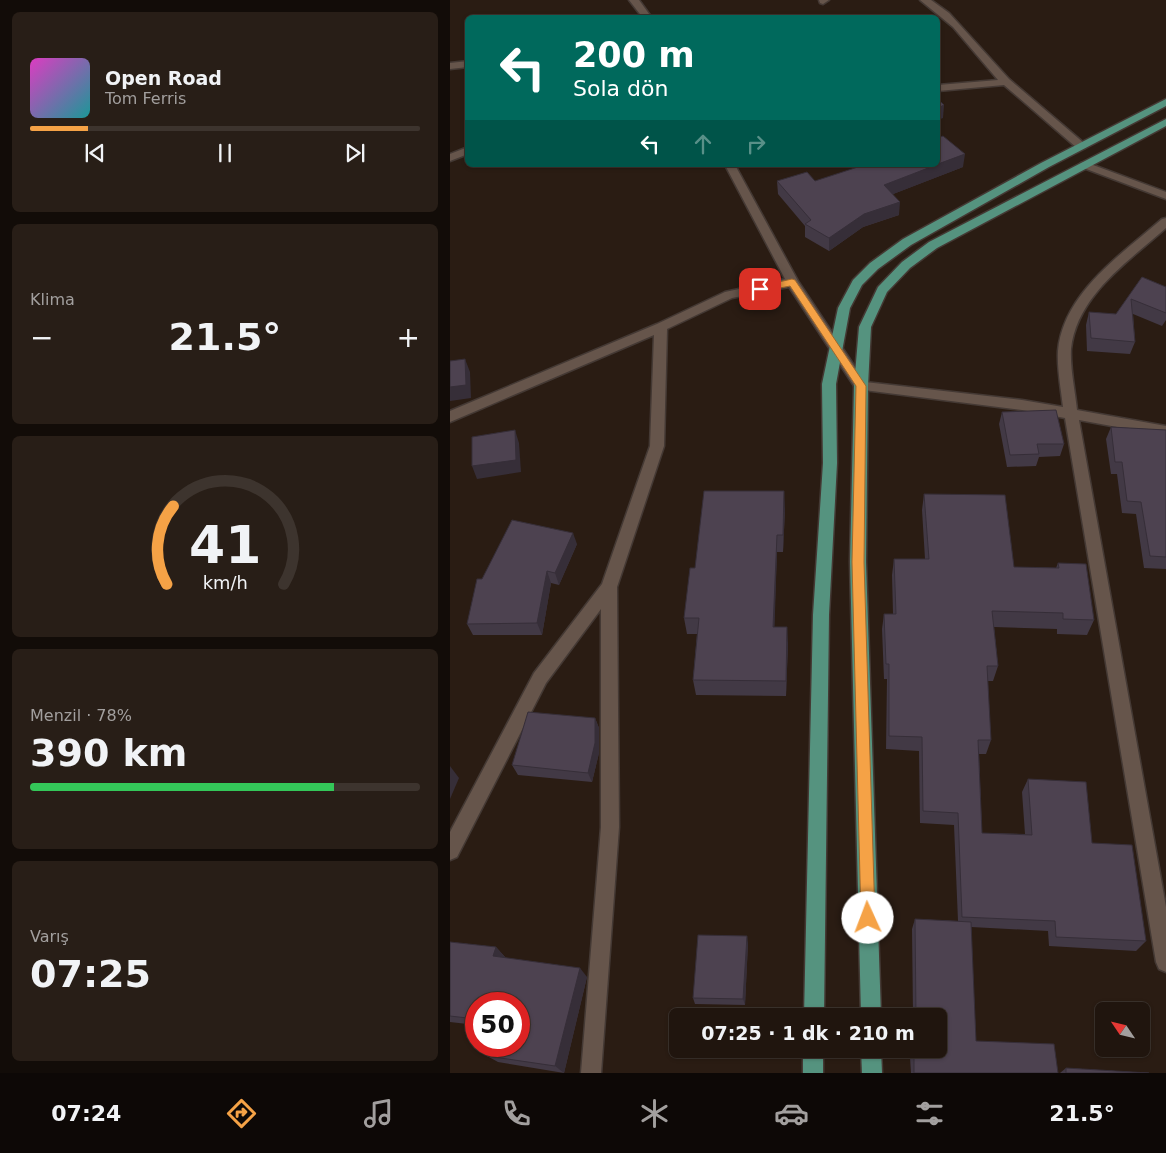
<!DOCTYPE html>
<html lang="tr">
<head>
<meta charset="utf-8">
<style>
  :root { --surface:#20150e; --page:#281e17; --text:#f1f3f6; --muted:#a29f9e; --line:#3d342e; --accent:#f5a246 }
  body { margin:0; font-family:"DejaVu Sans",sans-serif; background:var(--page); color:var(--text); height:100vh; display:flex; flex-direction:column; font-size:19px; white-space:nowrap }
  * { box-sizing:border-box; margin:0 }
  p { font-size:16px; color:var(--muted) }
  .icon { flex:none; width:28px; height:28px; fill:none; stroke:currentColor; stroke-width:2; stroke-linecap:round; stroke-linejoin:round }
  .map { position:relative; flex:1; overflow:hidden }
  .drawer { display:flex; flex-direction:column; gap:12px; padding:12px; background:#120c08; width:450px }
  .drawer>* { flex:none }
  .top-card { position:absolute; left:15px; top:15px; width:475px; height:152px; border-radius:8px; box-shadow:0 1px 4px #0004,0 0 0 1px var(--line); background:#00695c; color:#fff; overflow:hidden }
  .needle { width:32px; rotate:305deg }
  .tools { position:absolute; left:645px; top:1002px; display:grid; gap:10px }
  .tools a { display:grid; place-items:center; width:55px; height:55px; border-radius:8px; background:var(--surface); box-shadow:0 1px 4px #0004,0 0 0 1px var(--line); font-size:25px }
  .speed { position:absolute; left:15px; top:992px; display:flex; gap:10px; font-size:25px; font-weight:700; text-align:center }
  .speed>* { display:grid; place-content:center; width:65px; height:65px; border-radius:50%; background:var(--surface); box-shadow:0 1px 4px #0004,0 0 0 1px var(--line); line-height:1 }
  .speed .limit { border:8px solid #d22; background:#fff; color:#111 }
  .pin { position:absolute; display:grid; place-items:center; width:42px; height:42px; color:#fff; margin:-21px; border-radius:10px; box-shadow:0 2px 8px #0006 }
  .me { position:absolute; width:55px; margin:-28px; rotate:358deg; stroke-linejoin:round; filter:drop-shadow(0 0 4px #0008) }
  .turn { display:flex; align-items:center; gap:18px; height:105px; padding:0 25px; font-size:22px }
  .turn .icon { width:65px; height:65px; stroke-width:2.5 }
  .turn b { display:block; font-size:35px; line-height:42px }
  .lanes { display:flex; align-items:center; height:48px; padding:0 25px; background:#0003; justify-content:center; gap:25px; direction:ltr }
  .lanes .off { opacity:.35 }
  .big { font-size:38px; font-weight:700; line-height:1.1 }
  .drawer .widget { flex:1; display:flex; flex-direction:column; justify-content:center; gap:8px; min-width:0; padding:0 18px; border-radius:8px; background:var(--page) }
  .drawer .dial { align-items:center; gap:0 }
  .dial svg { height:130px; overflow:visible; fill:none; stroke:var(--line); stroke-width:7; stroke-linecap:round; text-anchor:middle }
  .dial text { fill:var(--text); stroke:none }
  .song { display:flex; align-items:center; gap:15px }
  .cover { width:60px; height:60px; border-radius:8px; background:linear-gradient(135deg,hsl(310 70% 55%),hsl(180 70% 35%)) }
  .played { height:5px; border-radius:2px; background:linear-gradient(90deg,var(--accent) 15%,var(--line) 15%) }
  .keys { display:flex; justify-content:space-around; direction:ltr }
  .heat { display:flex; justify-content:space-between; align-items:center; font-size:28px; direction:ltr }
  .charge { height:8px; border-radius:4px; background:linear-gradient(90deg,#34c759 78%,var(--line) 0) }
  .trip { position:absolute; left:219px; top:1008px; width:278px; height:50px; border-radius:8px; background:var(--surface); box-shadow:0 1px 4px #0004,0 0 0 1px var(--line); font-weight:700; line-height:50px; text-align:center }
  .dock { display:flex; height:80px; justify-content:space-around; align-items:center; background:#0d0806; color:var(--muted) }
  .dock .icon { width:35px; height:35px }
  .dock .selected { color:var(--accent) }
  .dock b { font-size:22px; color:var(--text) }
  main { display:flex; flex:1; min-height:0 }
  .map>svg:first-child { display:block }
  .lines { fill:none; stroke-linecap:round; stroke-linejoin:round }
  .minor-casing { stroke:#443934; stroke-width:3 }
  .major-casing { stroke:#443934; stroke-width:3 }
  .minor { fill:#66554b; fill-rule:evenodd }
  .major { fill:#55937f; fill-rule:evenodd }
  .wall { fill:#423945 }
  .shaded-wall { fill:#362e38 }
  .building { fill:#4d4250; stroke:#362e38 }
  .route { fill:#f5a246; stroke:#9f692e }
</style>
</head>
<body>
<main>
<section class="drawer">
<div class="widget">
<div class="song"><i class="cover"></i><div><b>Open Road</b><p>Tom Ferris</p></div></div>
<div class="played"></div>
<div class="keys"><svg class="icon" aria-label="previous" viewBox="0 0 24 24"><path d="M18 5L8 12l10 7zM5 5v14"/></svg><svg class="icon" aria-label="pause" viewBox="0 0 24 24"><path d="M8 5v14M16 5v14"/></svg><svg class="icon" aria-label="next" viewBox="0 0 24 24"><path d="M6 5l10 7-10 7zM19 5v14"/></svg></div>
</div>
<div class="widget"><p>Klima</p>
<div class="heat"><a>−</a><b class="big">21.5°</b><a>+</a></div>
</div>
<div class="widget dial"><svg viewBox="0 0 100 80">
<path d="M14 69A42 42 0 1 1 86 69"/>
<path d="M14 69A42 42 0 0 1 18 21" stroke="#f5a246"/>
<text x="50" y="56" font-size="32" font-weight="700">41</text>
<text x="50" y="72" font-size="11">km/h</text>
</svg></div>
<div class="widget"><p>Menzil · 78%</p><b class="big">390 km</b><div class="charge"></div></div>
<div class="widget"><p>Varış</p><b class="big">07:25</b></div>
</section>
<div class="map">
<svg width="716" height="1073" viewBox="0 0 716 1073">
  <rect width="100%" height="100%" fill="#2a1c13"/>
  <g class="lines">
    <g class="minor-casing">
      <g id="minor">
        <path d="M179 0H189L202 18H193Z"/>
        <path d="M369 0H379L373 4 370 3Z"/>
        <path d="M470 0H481L499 13 559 79 635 144 636 146 635 148H627L554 85 488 91V85L548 80 503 27Z"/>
        <path d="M18 61V67L0 69V63Z"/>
        <path d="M18 147V154L0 161V154Z"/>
        <path d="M635 162 716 192V199L631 167 630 165 631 163Z"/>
        <path d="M275 165H285L348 281 415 382 572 400 613 407C611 389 607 369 608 351 613 293 672 254 712 219L716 218V228C679 261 627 295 621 349 620 369 625 390 627 410L716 426V436L629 420 716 907V972L709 969 706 962 615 418 572 410 406 389 339 287 282 298 217 329 214 446 167 587 169 827 151 1073H131L151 827V609L96 683 7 857 0 860V832L84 673 152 584 200 446 204 335 0 422V411L207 324 275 292 335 279Z"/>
      </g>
    </g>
    <g class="major-casing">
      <g id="major">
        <path d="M716 99V106L599 167 461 245 428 269 412 285 400 308 386 384 387 463 379 615 374 1016H354L363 615 373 463 372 384 388 308 403 280 420 263 453 239 591 163Z"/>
        <path d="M716 119V126L487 248 460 268 437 292 421 327 418 386 416 562 431 1016H411L400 562 404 386 409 327 428 287 452 262 479 242Z"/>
        <rect x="353" y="1049" width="20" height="24"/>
        <path d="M411 1049H431L432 1073H412Z"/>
      </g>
    </g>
    <use href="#minor" class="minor"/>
    <use href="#major" class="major"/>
  </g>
  <g class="wall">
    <path d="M513 167 443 194 449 215 413 227 379 251 355 237V226L328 194 327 181H365Z"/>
    <path d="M692 277 716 287V320L712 326 683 314 685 342 680 354 637 351 636 325 639 312 666 314Z"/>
    <path d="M552 412 614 444 610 456 589 457 586 466 557 467 549 424Z"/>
    <path d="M661 427 716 430V569L694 568 686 514 672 513 667 474H661L656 439Z"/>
    <path d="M474 494 564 567 606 568 608 563 644 620 637 635 607 634V629L544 627 548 666 543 681H537L541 740 536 754H529L532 833 575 834 572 792 578 779 642 843 696 941 686 951 599 946 598 931 521 927 526 1041 608 1073H461L460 1057 463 1051V1049H488V1016H463L462 929 465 919 508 921 504 825 470 823 469 751 436 749 437 679H434L432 629 434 614H443L442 575 444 559H475L472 510Z"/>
    <path d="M335 509 333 552H327L324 627 338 643 336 696 246 695 243 680 247 634H237L234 618 245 568Z"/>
    <path d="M127 544 109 585 101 583 92 635H23L17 624 32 579Z"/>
    <path d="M145 718 149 728V753L142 782 68 775 62 765Z"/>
    <path d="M0 942 46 947 55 957V958L137 977 114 1073 48 1062 37 1056 69 1004H26V1025L0 1022Z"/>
    <path d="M298 943 295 1005 245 1004 243 998Z"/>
    <path d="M616 1068 699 1073H610Z"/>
  </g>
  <g class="shaded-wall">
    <path d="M494 105 493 118 488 120V108Z"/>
    <path d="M515 154 513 167 433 198 434 185 486 165H488V164Z"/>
    <path d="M450 202 449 215 413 227 379 251V238L414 214Z"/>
    <path d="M15 359 20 372 21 398 0 401V387Z"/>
    <path d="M65 430 69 443 71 472 27 479 22 466Z"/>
    <path d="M334 491 335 509 333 552V535Z"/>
    <path d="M123 533 127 544 109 585 105 573Z"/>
    <path d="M327 535V552L324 643 323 627Z"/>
    <path d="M97 571 101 583 92 635 87 623Z"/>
    <path d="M337 627 338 643 336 696V681Z"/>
    <path d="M145 718 149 728V753L142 782 138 773Z"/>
    <path d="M0 766 9 778 0 799Z"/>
    <path d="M297 936 298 943 295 1005 293 999Z"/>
    <path d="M46 947 55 957 53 965 43 956Z"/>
    <path d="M130 968 137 977 114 1073 105 1066Z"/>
  </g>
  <g class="building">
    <path d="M488 99 494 105 488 108Z"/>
    <path d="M493 136 515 154 488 164V138Z"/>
    <path d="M414 165H486L434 185 450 202 414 214 379 238 355 224 361 220 327 181 357 172 365 181Z"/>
    <path d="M692 277 716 287V313L681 299 685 342 641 338 639 312 666 314Z"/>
    <path d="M15 359 16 385 0 387V361Z"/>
    <path d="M606 410 614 444H587L589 454 560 455 552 412Z"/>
    <path d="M661 427 716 430V557L700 556 691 502 677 501 672 462H665Z"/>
    <path d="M65 430 66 460 22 466V437Z"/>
    <path d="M254 491H334L333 535H327L323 627H337L336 681 243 680 249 618H234L240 568H245Z"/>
    <path d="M474 494 555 495 564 567 609 568 608 563 636 564 644 620 613 619V613L542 611 548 666H537L541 740H528L532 833 582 835 578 779 636 782 642 843 682 845 696 941 606 937 605 921 512 917 508 813 473 811 472 737 439 736V664H436L434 614H446L444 559H479Z"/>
    <path d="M62 520 123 533 105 573 97 571 87 623 17 624 27 579H32Z"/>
    <path d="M78 712 145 718V743L138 773 62 765Z"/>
    <path d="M465 919 521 922 526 1041 604 1044 608 1073H464V1051H467V1049H488V1016H466Z"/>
    <path d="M248 935 297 936 293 999 243 998Z"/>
    <path d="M0 942 46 947 43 956 130 968 105 1066 37 1056 40 1046H69V1004H26V1019L0 1016Z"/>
    <path d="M616 1068 699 1073H616Z"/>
  </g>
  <path class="route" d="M342 279 345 280 416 386 414 562 425 918 423 923 418 925 413 923 411 918 402 562 406 386 340 286 310 292 306 289 310 286Z"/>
</svg>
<div class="tools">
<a><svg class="needle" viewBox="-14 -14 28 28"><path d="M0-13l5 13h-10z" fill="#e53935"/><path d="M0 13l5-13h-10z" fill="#a29f9e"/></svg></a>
</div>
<div class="speed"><div class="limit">50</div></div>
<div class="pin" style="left:310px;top:289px;background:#d93025"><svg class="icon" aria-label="arrive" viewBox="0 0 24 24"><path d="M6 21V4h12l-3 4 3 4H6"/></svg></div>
<svg class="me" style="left:418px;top:918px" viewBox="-20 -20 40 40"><circle r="19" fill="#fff"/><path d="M0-13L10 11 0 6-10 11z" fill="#f5a246"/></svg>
<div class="trip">07:25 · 1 dk · 210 m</div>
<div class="top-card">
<div class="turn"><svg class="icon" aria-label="left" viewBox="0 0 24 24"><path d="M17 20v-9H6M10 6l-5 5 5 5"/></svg><div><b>200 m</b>Sola dön</div></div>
<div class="lanes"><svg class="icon" aria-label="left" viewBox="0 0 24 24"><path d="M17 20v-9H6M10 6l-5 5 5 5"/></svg><svg class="icon off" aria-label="ahead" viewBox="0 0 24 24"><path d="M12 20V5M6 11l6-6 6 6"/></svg><svg class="icon off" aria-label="right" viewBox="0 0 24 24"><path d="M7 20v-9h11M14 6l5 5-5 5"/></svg></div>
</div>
</div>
</main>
<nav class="dock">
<b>07:24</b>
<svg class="icon selected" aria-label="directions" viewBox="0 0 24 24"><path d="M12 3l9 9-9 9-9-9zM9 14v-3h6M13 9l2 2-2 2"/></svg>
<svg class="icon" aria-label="music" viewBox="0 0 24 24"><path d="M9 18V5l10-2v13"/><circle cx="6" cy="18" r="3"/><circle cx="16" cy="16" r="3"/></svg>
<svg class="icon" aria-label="phone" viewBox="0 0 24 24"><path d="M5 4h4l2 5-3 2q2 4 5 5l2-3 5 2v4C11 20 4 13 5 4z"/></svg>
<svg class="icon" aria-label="climate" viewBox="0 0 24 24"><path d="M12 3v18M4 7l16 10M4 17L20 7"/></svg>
<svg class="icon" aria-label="car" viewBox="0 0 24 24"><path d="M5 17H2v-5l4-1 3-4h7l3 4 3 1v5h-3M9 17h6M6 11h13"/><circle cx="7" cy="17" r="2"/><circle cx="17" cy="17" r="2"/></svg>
<svg class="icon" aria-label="filters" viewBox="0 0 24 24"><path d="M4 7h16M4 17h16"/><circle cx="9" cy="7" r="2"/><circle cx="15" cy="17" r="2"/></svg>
<b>21.5°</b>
</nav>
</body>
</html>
